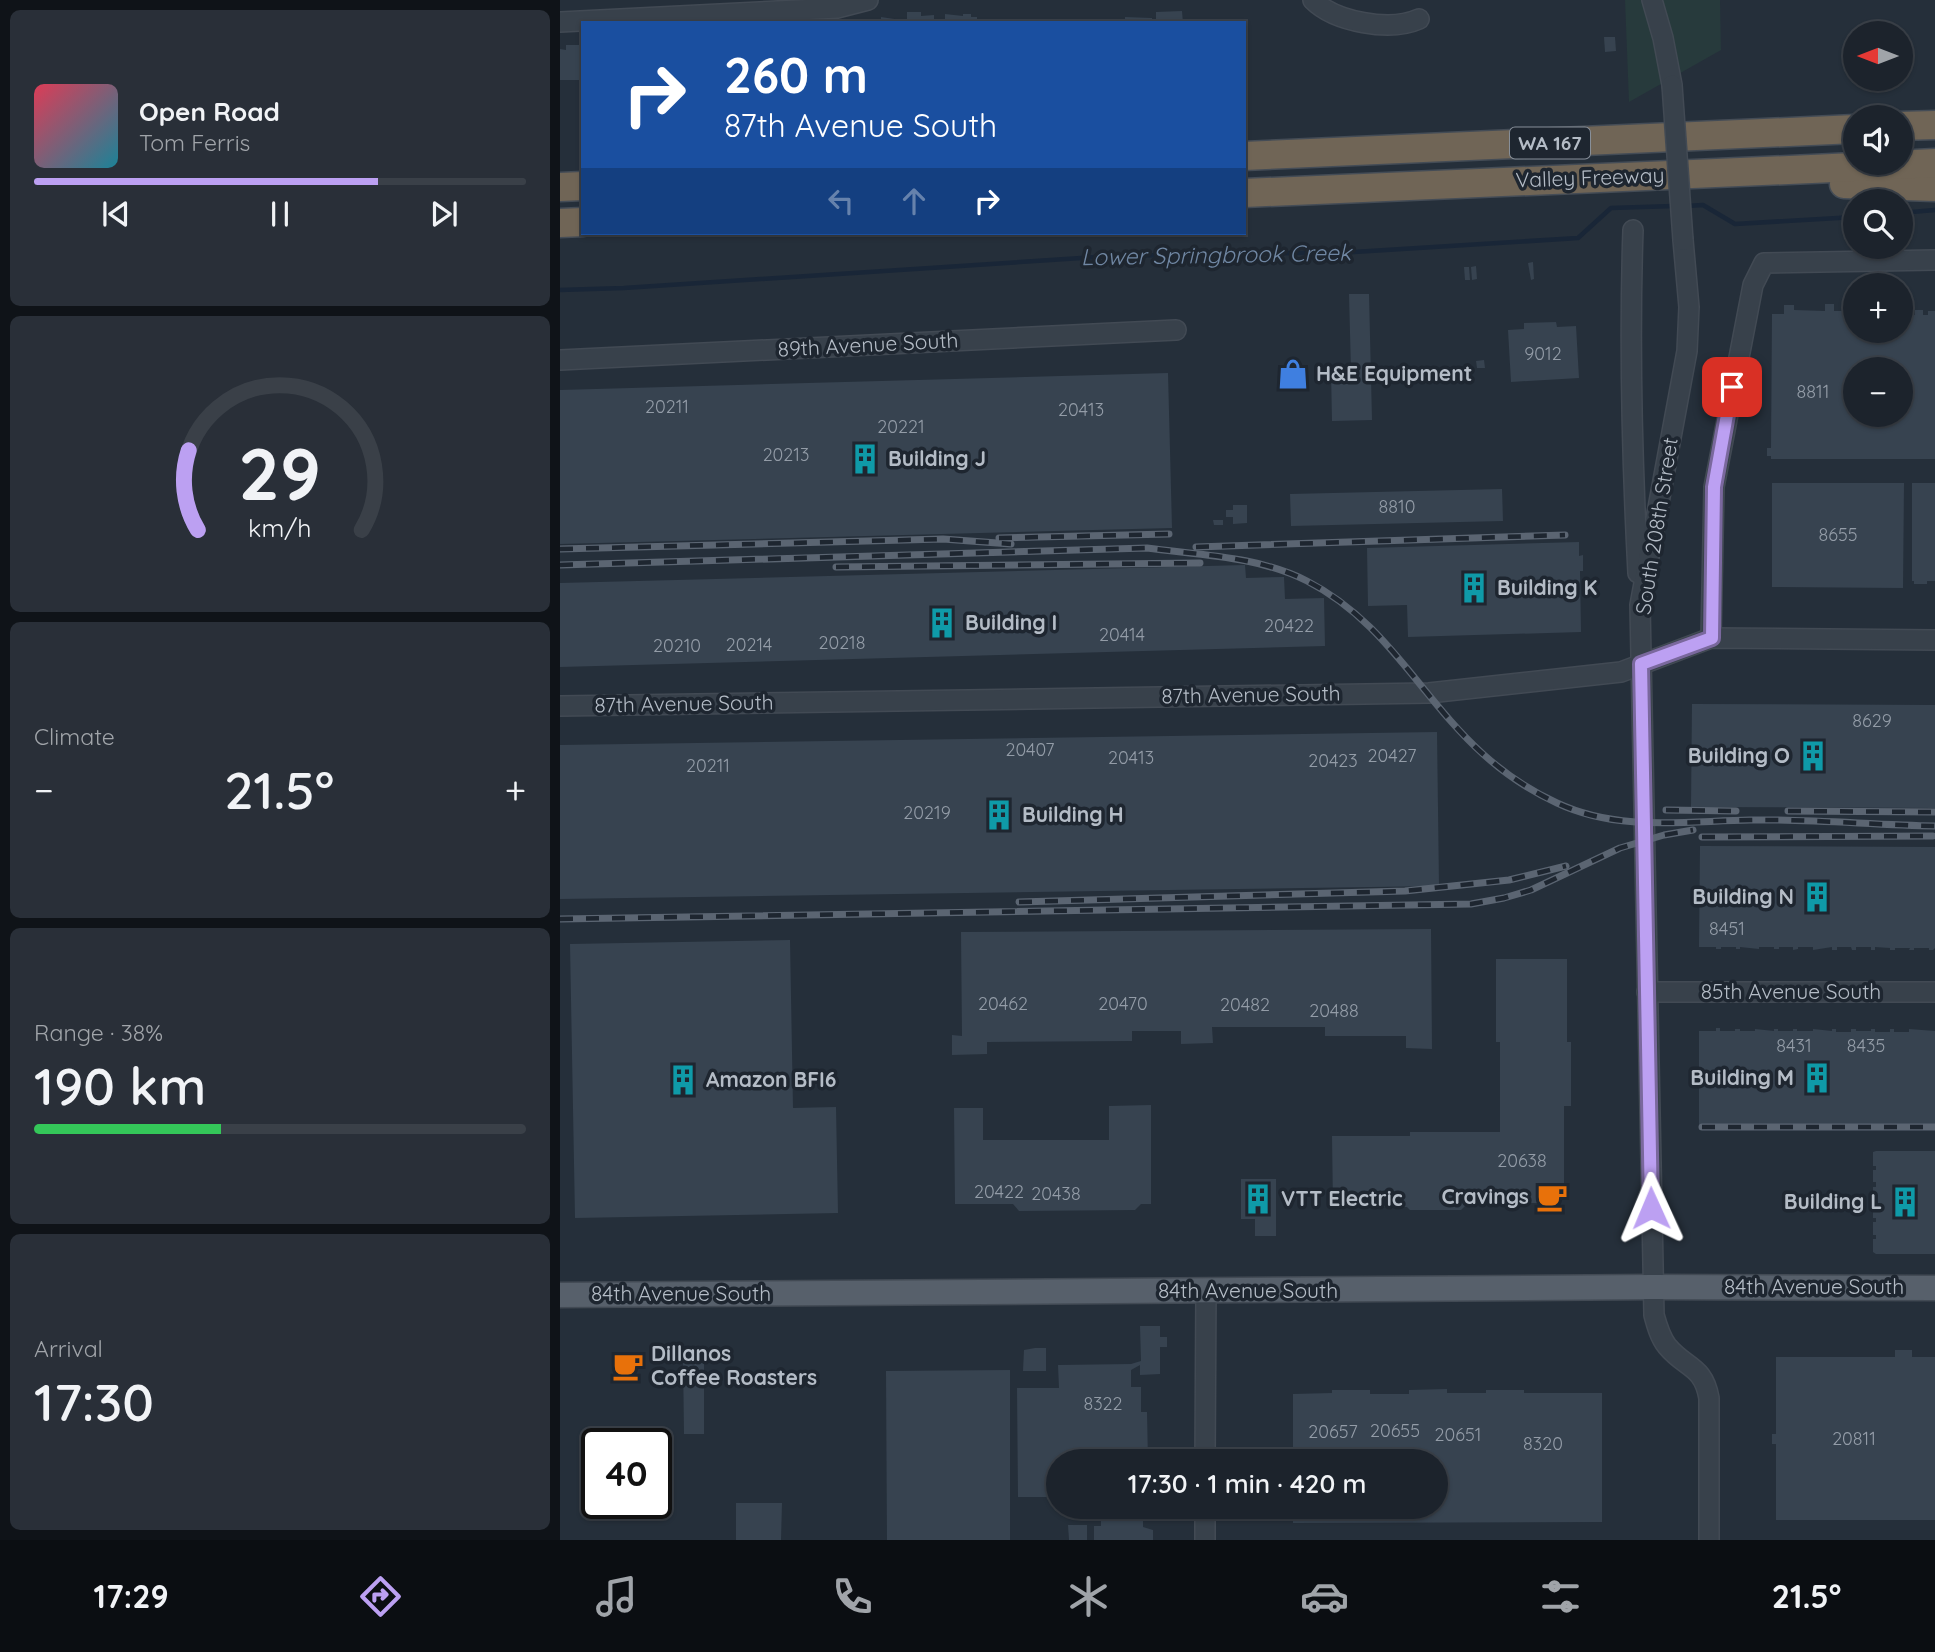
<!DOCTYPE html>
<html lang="en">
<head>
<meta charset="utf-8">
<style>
  :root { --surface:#1c232c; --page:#292f38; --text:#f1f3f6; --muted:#a0a4a9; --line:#3a4048; --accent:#bca0f2 }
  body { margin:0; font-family:Quicksand,sans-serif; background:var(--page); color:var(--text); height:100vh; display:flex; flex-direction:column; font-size:26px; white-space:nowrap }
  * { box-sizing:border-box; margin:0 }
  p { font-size:23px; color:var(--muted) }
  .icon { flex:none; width:38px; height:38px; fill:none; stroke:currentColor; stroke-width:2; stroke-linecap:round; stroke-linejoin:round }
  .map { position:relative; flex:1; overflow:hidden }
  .drawer { display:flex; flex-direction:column; gap:10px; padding:10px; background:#0f1318; width:560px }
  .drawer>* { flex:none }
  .hud { position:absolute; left:21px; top:21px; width:665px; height:214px; border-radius:0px; box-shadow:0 2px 5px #0004,0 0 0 2px var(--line); background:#1a4fa0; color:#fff; overflow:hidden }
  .needle { width:46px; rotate:270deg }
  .tools { position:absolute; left:1283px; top:21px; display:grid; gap:14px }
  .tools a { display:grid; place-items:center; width:70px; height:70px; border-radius:50%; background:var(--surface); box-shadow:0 2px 5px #0004,0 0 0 2px var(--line); font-size:35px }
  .speed { position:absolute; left:21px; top:1428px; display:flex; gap:14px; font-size:35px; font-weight:700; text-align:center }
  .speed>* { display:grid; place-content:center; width:91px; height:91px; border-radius:50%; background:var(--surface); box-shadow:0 2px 5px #0004,0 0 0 2px var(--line); line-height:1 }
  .speed .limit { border:4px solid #111; border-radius:10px; background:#fff; color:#111 }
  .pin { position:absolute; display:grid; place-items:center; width:60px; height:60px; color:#fff; margin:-30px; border-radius:14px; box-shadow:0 4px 10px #0006 }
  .me { position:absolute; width:77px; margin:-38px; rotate:359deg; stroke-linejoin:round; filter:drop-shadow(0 0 5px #0008) }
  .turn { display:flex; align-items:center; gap:24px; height:147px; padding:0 28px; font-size:32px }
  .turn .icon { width:91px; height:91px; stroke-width:2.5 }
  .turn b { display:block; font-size:49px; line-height:60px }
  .lanes { display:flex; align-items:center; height:66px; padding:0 28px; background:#0003; justify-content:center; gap:35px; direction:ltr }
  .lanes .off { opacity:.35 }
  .big { font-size:52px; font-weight:600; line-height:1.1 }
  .drawer .tile { flex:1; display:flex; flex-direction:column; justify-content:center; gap:10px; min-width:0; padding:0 24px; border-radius:10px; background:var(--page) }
  .drawer .dial { align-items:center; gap:0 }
  .dial svg { height:182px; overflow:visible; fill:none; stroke:var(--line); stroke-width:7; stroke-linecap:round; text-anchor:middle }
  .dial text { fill:var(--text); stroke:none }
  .song { display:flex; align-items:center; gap:21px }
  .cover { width:84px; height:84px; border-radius:10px; background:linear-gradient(135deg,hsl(350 70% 55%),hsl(190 70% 35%)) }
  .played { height:7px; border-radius:4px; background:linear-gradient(90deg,var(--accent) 70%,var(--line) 70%) }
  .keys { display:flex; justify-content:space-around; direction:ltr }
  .heat { display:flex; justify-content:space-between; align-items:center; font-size:38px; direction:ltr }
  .charge { height:10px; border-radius:5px; background:linear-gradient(90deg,#34c759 38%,var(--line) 0) }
  .trip { position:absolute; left:486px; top:1449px; width:402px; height:70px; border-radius:35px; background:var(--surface); box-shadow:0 2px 5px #0004,0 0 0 2px var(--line); font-weight:600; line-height:70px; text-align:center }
  .dock { display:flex; height:112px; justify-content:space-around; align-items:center; background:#0b0e12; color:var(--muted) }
  .dock .icon { width:49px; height:49px }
  .dock .selected { color:var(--accent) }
  .dock b { font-size:32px; color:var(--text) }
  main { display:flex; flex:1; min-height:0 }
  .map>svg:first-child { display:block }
  .green { fill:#273a3c }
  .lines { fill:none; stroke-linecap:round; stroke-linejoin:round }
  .stream { stroke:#192637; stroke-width:4.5 }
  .building { fill:#374350; fill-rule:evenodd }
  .minor-casing { stroke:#424a54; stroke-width:22 }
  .major-casing { stroke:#424a54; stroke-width:27 }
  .highway-casing { stroke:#444c56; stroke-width:31 }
  .minor { stroke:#38414b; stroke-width:19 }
  .major { stroke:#57606b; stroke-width:24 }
  .highway { stroke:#706556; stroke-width:28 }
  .rail-casing { stroke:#5b6572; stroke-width:7 }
  .rail { stroke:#1e2630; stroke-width:4.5; stroke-dasharray:13; stroke-linecap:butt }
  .minor-bridge-casing { stroke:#424a54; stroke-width:22; stroke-linecap:butt }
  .minor-bridge { stroke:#38414b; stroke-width:19 }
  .route-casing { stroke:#7a689d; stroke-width:18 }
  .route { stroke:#bca0f2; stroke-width:12 }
  .labels { text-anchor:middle; stroke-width:7; stroke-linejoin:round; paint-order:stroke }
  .number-label { font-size:18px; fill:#939ca7 }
  .shield { fill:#1e2630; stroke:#878f99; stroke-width:2 }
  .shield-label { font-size:19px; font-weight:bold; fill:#b4bcc6 }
  .street-label { font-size:21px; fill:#b4bcc6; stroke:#1e2630 }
  .poi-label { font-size:21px; font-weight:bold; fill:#b4bcc6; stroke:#1e2630; text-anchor:start }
  .water-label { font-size:23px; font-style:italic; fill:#7087a3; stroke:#1e2630 }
</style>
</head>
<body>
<main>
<section class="drawer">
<div class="tile">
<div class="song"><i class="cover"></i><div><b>Open Road</b><p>Tom Ferris</p></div></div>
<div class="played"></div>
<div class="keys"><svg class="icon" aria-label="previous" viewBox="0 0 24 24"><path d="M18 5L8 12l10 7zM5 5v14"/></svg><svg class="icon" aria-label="pause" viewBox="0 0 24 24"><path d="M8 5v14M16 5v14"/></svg><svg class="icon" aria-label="next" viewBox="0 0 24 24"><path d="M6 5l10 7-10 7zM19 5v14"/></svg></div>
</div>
<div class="tile dial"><svg viewBox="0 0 100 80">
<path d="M14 69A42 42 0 1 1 86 69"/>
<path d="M14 69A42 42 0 0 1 10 34" stroke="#bca0f2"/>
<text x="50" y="56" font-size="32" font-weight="700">29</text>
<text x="50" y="72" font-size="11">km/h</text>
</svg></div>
<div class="tile"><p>Climate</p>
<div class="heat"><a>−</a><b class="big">21.5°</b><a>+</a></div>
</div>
<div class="tile"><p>Range · 38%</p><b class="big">190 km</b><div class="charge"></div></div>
<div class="tile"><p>Arrival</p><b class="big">17:30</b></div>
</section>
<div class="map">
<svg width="1375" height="1540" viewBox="0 0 1375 1540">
  <rect width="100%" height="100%" fill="#252f3a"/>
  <path class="green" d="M1065 0H1160L1161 50 1069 102Z"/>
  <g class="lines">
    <g class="stream">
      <path d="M1126 206 1143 205 1175 224 1295 217"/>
      <path d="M1340 213 1375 210"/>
      <path d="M0 290 64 288 552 256 794 252 1018 238 1051 208 1114 206"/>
    </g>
  </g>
  <g class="building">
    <path d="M622 11 623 23H596V12Z"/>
    <path d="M347 12H361V16L374 15V23H347Z"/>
    <path d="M385 14 403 16V14H411V17H417V23H385Z"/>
    <path d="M321 17 341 20 342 23H321Z"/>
    <path d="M565 17 592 18V23H565Z"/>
    <path d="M1044 37H1055L1056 51 1045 52Z"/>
    <path d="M6 45H20V80H0V49L6 50Z"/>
    <path d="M973 262 974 279 971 280 968 263Z"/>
    <path d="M916 266 917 279 912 280 911 267Z"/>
    <path d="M904 267H909L910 280H905Z"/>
    <path d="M789 294H809L812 420 772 421 771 372 791 371Z"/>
    <path d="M1265 304H1274V311H1295V331H1340L1342 310H1350V315H1355V310H1363V315H1368V311H1375V459H1211V456H1207V448H1211L1212 314H1224V305H1234V310L1265 311ZM1295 369H1340V415H1295Z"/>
    <path d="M996 322 997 327 1016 326 1019 378 951 382 948 330 964 329V323Z"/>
    <path d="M924 360 925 368H917L916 361Z"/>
    <path d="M608 373 612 528 0 544V390Z"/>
    <path d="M1212 483H1344L1343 588 1212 587Z"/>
    <path d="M1352 483H1375V581H1367V584H1354V581H1352Z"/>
    <path d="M942 489 943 521 731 526 730 494Z"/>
    <path d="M673 505H687V523L673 524V517H666V510H673Z"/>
    <path d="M653 520H663V525H654Z"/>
    <path d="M1019 542V556L1023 555V571H1020L1021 632 848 637 847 605 808 606 807 548Z"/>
    <path d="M685 565 686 578 724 577 725 599 764 598 765 646 0 667V583Z"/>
    <path d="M1132 704 1375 705V808L1131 807Z"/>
    <path d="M877 732 879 886 0 899V745Z"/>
    <path d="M1140 846 1375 847V948L1373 950H1369V948H1354V950H1349L1350 948H1335V950H1330V948L1315 947V950H1311V947H1296V950H1292L1291 947H1277V950H1272V947L1253 950V947H1238V949L1233 950V947H1219V949H1214V947H1199V949L1180 947V949H1176V947H1161V949H1156V947H1139Z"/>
    <path d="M871 929 872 1049 846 1048V1036H765V1027H652L653 1043 621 1044V1031H572V1041L427 1042V1054L392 1055V1035L402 1036 401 932Z"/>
    <path d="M230 940 233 1108 276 1107 278 1213 15 1218 10 944Z"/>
    <path d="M936 959H1007V1042H1011V1106H1004V1197H994L988 1203H908L901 1210H850L847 1207H773L772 1136H850V1132H940V1042H936Z"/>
    <path d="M1156 1028H1160V1031H1175V1029H1180V1031H1195V1029L1214 1031V1029H1218V1031H1233V1029H1237V1031H1253V1029L1272 1031V1029H1276V1032H1291V1029H1296V1031H1311V1029H1315V1032H1330V1029H1334V1032H1349V1029L1375 1031V1125H1139V1031H1156Z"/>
    <path d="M591 1105V1204H581L575 1210 459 1211 453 1204H395L394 1108H423V1140H549V1106Z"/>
    <path d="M1316 1151H1375V1254H1316L1313 1252V1239H1316V1235H1313V1222H1316V1218H1313V1204H1316V1200H1313V1187H1316V1182H1313V1170H1316V1166H1313V1152Z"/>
    <path d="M681 1179H716V1236H695V1219H681Z"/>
    <path d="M580 1326H600V1337H607V1347H600V1374L580 1375V1365L571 1370V1387H581V1412H587L588 1461H499V1497H458L457 1388H499L498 1365 571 1364 581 1361Z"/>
    <path d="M475 1348H486V1371H463L464 1350Z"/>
    <path d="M1335 1350H1352V1357H1375V1520H1216V1444H1212V1434H1216V1357H1335Z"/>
    <path d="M123 1357H144V1434H124Z"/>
    <rect x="63" y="1361" width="10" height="9"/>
    <path d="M450 1370V1540H327L326 1371Z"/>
    <path d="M887 1389V1393H926V1390H964V1393H1042V1522L733 1523V1507H877V1461H733V1394L772 1393V1390H810V1394H849V1390Z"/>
    <path d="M176 1503H222L221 1540H176Z"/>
    <path d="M541 1518H583V1527L593 1530V1540H534V1526H541Z"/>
    <path d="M508 1525H527V1540H509Z"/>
  </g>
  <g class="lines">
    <g class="minor-casing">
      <g id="minor">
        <path d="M753 0C775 22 830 32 859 19"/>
        <path d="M1092 0 1103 38 1112 85"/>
        <path d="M0 22 277 8 308 0"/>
        <path d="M1073 230C1069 345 1072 459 1078 573"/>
        <path d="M1123 240 1129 307 1127 351 1080 605 1094 1315C1097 1326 1100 1337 1107 1346 1126 1369 1143 1365 1149 1398V1540"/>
        <path d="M0 360 616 330"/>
        <path d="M1151 638 1154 487 1193 285 1204 263 1375 260"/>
        <path d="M0 706 869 693 1061 672 1151 638 1375 640"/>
        <path d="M1087 992H1375"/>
        <path d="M645 1461 646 1291"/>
        <path d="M645 1540V1507"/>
      </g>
    </g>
    <g class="major-casing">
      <path id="major" d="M0 1295 1092 1287 1375 1288"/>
    </g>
    <g class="highway-casing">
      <g id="highway">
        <path d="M1340 126 1375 125"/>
        <path d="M684 156 1295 129"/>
        <path d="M1284 184 1375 187"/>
        <path d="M0 187 23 186"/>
        <path d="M684 193C915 182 1145 175 1375 163"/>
        <path d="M0 223 23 222"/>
      </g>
    </g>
    <use href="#minor" class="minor"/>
    <use href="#major" class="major"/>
    <use href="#highway" class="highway"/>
    <g class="rail-casing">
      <g id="rail">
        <path d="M439 538 609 534"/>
        <path d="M636 547 1005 535"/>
        <path d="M0 549 383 539 451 544"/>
        <path d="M0 565 587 548C639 555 698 556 747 581 827 622 859 696 923 754 944 773 971 791 997 803 1059 832 1125 821 1190 820 1252 819 1313 825 1375 826"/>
        <path d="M276 567 640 563"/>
        <path d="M1106 810 1176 811"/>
        <path d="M1228 811 1375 812"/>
        <path d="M1142 837 1373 836"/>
        <path d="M459 902 845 891 949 880 1006 866"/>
        <path d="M0 919 911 904 944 898 971 890 1060 848 1104 835 1133 830"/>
        <path d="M1142 1127H1375"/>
      </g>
    </g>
    <use href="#rail" class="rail"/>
    <g class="minor-bridge-casing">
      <path id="minor-bridge" d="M1112 85 1123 240"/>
    </g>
    <use href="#minor-bridge" class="minor-bridge"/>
  </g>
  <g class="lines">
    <g class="route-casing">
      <path id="route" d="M1091 1208 1081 664 1152 638 1154 487 1172 387"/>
    </g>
    <use href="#route" class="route"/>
  </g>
  <defs>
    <g id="shop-bare" transform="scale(2.415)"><path d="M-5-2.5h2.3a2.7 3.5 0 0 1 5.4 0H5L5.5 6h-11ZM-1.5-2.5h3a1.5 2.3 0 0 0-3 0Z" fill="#3f7fe0" stroke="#1e2630" stroke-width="2.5" paint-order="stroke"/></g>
    <g id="building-bare" transform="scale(2.415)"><path d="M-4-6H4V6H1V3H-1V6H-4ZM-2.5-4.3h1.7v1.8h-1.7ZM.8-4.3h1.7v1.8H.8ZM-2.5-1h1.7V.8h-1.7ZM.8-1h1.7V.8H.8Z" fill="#0f9aa8" stroke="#1e2630" stroke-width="2.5" paint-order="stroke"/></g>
    <g id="cafe-bare" transform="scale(2.415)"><path d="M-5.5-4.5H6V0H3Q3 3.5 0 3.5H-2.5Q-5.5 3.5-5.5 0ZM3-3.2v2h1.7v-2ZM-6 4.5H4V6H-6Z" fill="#e8710a" stroke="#1e2630" stroke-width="2.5" paint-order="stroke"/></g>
  </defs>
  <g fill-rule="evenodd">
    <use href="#shop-bare" x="733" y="374"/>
    <use href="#building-bare" x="305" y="459"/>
    <use href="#building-bare" x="914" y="588"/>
    <use href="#building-bare" x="382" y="623"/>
    <use href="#building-bare" x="1253" y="756"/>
    <use href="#building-bare" x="439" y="815"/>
    <use href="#building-bare" x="1257" y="897"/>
    <use href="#building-bare" x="1257" y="1078"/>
    <use href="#building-bare" x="123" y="1080"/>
    <use href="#cafe-bare" x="992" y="1197"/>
    <use href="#building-bare" x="698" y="1199"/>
    <use href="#building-bare" x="1345" y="1202"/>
    <use href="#cafe-bare" x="68" y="1366"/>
  </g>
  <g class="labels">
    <g class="number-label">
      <text x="983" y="360">9012</text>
      <text x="1253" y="398">8811</text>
      <text x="107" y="413">20211</text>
      <text x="521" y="416">20413</text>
      <text x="341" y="433">20221</text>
      <text x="226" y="461">20213</text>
      <text x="837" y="513">8810</text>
      <text x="1278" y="541">8655</text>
      <text x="729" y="632">20422</text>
      <text x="562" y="641">20414</text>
      <text x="282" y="649">20218</text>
      <text x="189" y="651">20214</text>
      <text x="117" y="652">20210</text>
      <text x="1312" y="727">8629</text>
      <text x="470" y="756">20407</text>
      <text x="832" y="762">20427</text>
      <text x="571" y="764">20413</text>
      <text x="773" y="767">20423</text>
      <text x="148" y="772">20211</text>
      <text x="367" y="819">20219</text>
      <text x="1167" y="935">8451</text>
      <text x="443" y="1010">20462</text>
      <text x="563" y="1010">20470</text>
      <text x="685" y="1011">20482</text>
      <text x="774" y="1017">20488</text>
      <text x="1234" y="1052">8431</text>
      <text x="1306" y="1052">8435</text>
      <text x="962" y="1167">20638</text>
      <text x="439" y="1198">20422</text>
      <text x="496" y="1200">20438</text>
      <text x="543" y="1410">8322</text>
      <text x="835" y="1437">20655</text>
      <text x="773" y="1438">20657</text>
      <text x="898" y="1441">20651</text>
      <text x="1294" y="1445">20811</text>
      <text x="983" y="1450">8320</text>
    </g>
    <rect class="shield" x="950" y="127.5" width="80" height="31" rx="5"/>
    <g class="shield-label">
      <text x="990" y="150">WA 167</text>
    </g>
    <g class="street-label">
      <text transform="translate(1030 178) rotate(-2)" y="7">Valley Freeway</text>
      <text transform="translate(308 345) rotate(-3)" y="7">89th Avenue South</text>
      <text transform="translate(1097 526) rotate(-81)" y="7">South 208th Street</text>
      <text transform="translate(691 695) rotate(-1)" y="7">87th Avenue South</text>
      <text transform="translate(124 704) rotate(-1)" y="7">87th Avenue South</text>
      <text x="1231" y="999">85th Avenue South</text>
      <text x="1254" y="1294">84th Avenue South</text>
      <text x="688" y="1298">84th Avenue South</text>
      <text x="121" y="1301">84th Avenue South</text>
    </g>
    <g class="poi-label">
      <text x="756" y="381">H&amp;E Equipment</text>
      <text x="328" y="466">Building J</text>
      <text x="937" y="595">Building K</text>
      <text x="405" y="630">Building I</text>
      <text x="1230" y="763" text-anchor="end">Building O</text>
      <text x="462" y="822">Building H</text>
      <text x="1234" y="904" text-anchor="end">Building N</text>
      <text x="1234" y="1085" text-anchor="end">Building M</text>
      <text x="146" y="1087">Amazon BFI6</text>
      <text x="969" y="1204" text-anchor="end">Cravings</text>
      <text x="721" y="1206">VTT Electric</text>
      <text x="1322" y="1209" text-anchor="end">Building L</text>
      <text x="91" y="1361">Dillanos<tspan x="91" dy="24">Coffee Roasters</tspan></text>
    </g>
    <g class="water-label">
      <text transform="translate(656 255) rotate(-1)" y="8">Lower Springbrook Creek</text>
    </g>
  </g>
</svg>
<div class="tools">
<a><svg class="needle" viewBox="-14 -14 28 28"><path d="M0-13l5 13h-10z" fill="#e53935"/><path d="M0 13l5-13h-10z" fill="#a0a4a9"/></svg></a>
<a><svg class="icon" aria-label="sound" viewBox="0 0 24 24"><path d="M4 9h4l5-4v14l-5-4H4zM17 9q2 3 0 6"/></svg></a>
<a><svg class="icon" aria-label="search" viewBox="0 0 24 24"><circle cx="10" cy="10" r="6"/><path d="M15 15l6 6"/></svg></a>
<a>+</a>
<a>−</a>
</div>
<div class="speed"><div class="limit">40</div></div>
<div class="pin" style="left:1172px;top:387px;background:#d93025"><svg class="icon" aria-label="arrive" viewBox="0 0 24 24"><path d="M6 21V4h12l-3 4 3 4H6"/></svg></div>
<svg class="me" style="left:1091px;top:1208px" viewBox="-20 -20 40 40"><path d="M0-17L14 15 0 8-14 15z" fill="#bca0f2" stroke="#fff" stroke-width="4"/></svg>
<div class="trip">17:30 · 1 min · 420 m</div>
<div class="hud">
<div class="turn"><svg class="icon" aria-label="right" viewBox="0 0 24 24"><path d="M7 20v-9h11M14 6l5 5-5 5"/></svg><div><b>260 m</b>87th Avenue South</div></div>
<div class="lanes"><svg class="icon off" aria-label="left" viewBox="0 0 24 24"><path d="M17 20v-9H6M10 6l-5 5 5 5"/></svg><svg class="icon off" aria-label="ahead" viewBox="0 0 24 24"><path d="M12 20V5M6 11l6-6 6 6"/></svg><svg class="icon" aria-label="right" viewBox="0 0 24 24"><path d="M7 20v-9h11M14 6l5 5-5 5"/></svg></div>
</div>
</div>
</main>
<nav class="dock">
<b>17:29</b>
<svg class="icon selected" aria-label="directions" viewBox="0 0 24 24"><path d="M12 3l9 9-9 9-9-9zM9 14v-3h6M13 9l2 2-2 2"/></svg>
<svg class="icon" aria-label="music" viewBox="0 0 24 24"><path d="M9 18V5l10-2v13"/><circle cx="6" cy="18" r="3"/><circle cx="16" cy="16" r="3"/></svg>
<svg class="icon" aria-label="phone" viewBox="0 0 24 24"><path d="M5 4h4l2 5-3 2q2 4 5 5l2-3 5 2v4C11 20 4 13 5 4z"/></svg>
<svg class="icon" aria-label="climate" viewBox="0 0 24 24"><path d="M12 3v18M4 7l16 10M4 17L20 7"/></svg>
<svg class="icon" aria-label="car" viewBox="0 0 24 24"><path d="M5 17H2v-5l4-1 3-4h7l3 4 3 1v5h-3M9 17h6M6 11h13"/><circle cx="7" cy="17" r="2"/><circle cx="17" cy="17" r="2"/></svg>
<svg class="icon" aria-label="filters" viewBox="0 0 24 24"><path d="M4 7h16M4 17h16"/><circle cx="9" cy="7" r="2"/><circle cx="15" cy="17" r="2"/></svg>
<b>21.5°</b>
</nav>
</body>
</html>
